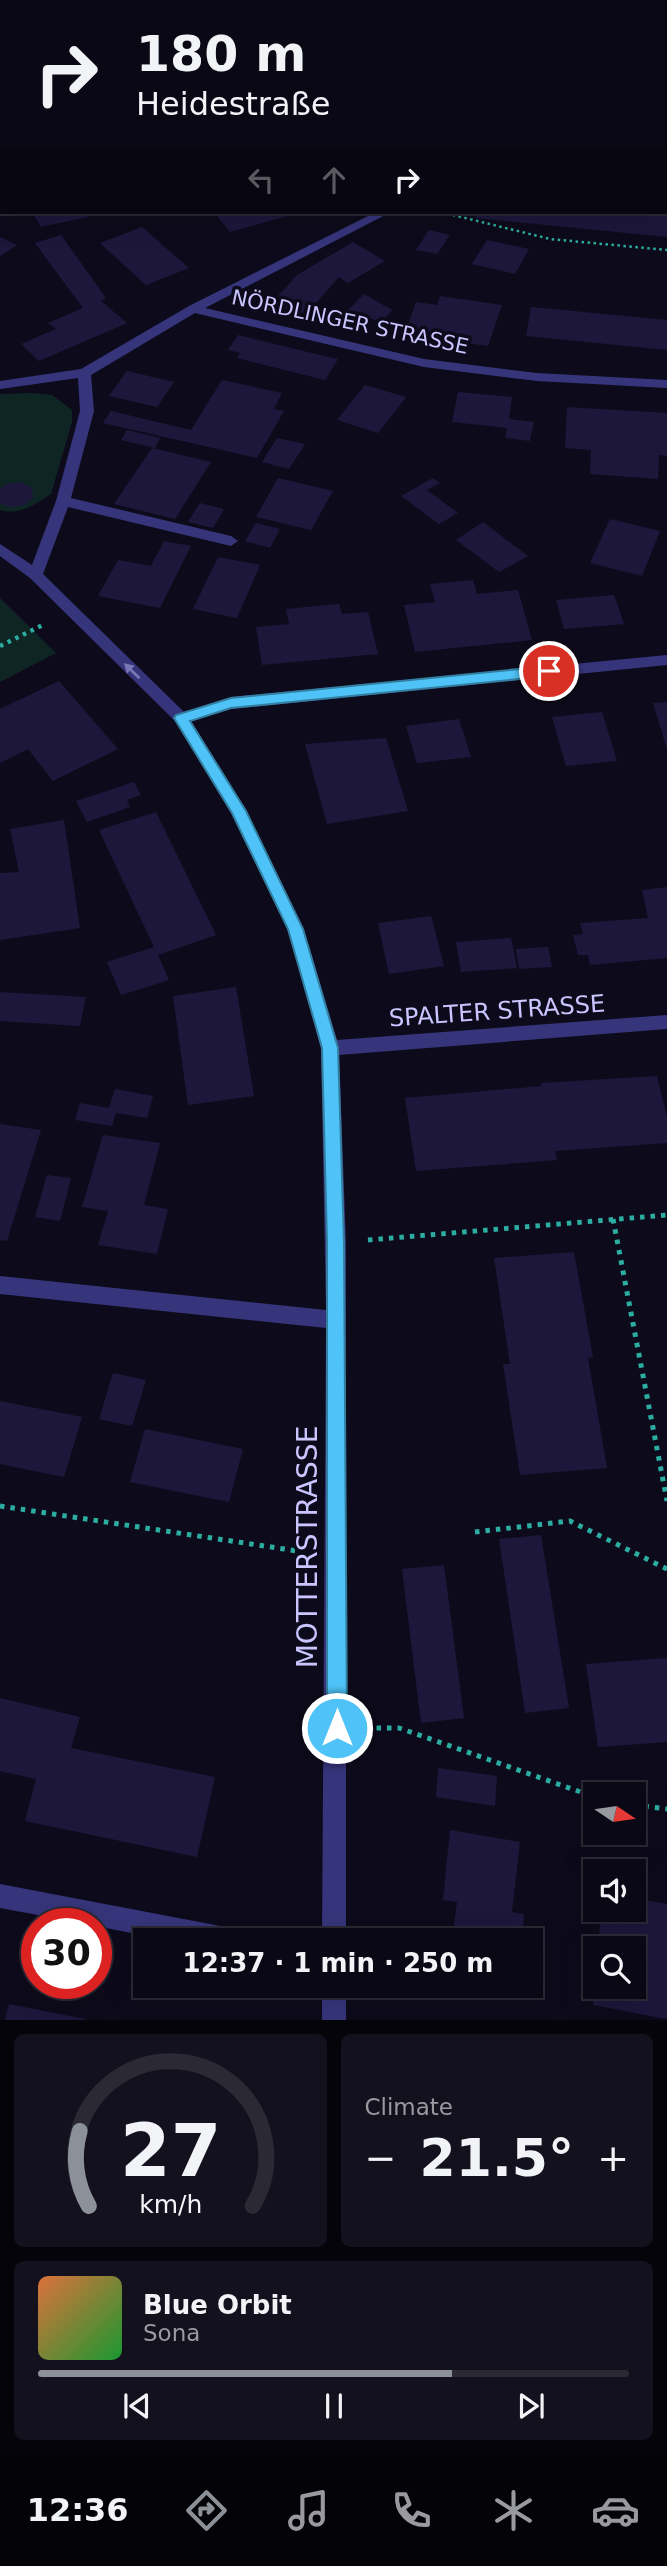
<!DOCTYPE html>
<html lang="en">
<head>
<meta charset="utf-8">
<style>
  :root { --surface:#0a0814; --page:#13111d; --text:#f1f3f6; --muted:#999aa0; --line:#2a2934; --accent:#8c9099 }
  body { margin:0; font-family:"DejaVu Sans",sans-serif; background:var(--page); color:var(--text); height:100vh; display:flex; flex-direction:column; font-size:26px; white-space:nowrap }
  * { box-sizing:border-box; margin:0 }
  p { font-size:23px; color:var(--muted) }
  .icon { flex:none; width:38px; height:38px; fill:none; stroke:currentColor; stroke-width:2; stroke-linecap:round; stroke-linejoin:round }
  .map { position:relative; height:2020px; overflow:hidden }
  .side { display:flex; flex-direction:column; gap:14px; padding:14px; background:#06040b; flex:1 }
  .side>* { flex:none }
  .banner { position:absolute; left:0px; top:0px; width:668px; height:214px; box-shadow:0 7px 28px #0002,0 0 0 2px var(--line); background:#0a0814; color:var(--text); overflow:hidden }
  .needle { width:46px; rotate:103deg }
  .tools { position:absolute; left:583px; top:1782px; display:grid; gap:14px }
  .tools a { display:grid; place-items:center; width:63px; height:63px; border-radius:0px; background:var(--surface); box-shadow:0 7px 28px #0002,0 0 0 2px var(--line); font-size:35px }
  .speed { position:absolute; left:21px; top:1908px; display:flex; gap:14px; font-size:35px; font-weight:700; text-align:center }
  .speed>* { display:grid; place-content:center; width:91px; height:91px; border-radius:50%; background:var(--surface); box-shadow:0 7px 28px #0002,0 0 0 2px var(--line); line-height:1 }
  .speed .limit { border:10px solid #d22; background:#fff; color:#111 }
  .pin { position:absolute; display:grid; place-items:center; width:60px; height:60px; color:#fff; margin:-30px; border:4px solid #fff; border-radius:50%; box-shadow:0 2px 7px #0007 }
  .me { position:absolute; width:77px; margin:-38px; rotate:0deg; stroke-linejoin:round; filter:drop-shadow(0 0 5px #0008) }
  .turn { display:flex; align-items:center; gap:24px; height:147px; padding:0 21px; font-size:32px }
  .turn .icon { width:91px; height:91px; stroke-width:2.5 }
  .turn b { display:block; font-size:49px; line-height:60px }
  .lanes { display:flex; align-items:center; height:66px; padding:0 21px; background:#0003; justify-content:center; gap:35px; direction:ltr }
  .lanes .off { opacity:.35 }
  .big { font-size:52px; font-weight:800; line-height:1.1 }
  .side .tile { flex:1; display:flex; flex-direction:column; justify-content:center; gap:10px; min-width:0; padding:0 24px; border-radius:10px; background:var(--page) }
  .side .dial { align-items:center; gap:0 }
  .dial svg { height:182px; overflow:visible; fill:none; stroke:var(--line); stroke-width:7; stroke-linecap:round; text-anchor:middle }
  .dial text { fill:var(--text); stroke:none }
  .song { display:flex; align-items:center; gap:21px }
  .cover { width:84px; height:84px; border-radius:10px; background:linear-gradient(135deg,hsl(20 70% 55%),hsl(130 70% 35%)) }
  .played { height:7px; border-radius:4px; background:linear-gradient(90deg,var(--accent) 70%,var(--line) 70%) }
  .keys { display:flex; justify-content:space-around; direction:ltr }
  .heat { display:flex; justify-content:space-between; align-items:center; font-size:38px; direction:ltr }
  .side .tiles { flex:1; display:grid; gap:14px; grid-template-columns:1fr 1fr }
  .tile:last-child { grid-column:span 2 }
  .trip { position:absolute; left:133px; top:1928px; width:410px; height:70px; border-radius:0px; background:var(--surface); box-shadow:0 7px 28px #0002,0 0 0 2px var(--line); font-weight:800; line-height:70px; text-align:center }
  .dock { display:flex; height:112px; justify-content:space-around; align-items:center; background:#040308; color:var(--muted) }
  .dock .icon { width:49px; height:49px }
  .dock .active { color:var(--accent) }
  .dock b { font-size:32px; color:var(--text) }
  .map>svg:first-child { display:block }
  .green { fill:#0e2524 }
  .building { fill:#1d173c }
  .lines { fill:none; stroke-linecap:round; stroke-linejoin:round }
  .path-far2 { stroke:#2cada1; stroke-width:2.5; stroke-dasharray:2.5 3.5; stroke-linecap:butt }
  .path-far1 { stroke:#2cada1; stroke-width:4.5; stroke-dasharray:3.5 5; stroke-linecap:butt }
  .path { stroke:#2cada1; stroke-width:5; stroke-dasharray:4.5 6; stroke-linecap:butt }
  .minor { fill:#36357b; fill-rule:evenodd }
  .oneway { fill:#7976b6 }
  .route { fill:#4fc3f7; stroke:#337fa1; stroke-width:2 }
  .labels { text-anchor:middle; stroke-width:7; stroke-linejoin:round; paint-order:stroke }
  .far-street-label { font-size:21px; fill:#cac5ff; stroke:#0d0b1b }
  .street-label { font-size:24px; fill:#cac5ff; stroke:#0d0b1b }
  .near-street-label { font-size:28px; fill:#cac5ff; stroke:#0d0b1b }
</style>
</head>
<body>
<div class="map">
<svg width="667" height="2020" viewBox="0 0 667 2020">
  <rect width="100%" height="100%" fill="#0d0b1b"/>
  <g class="green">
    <path d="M31 393 52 395 72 410V422L51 494C35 504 20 516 0 510V394Z"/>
    <path d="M0 598 56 653 0 682Z"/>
  </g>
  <g class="building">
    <path d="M32 212H106V213L41 227Z"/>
    <path d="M214 212H298V213L230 232Z"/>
    <path d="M478 212H667V237L476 218Z"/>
    <path d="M142 227 189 268 146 285 100 243Z"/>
    <path d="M429 230 450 235 437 254 416 250Z"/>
    <path d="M61 235 106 298 101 301 127 323 39 361 21 344 56 329 48 323 83 308 35 243Z"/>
    <path d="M0 237 17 245 0 256Z"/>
    <path d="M487 240 529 249 515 274 472 264Z"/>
    <path d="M353 242 385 261 348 283 339 277 306 314 271 304 297 275Z"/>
    <path d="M364 294 392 310 382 322 347 311Z"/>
    <path d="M440 296 502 305 488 346 405 334 416 302 437 305Z"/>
    <path d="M531 307 667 320V350L526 336Z"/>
    <path d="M238 335 316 354 338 359 325 380 237 358 240 353 228 350Z"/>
    <path d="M127 371 174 382 157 407 109 396Z"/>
    <path d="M222 380 282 393 274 409 284 411 257 458 103 423 111 411 191 430Z"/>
    <path d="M365 385 406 397 378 433 337 420Z"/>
    <path d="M458 392 512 397 509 419 534 422 530 441 505 438 507 428 452 422Z"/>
    <path d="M567 407 667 413V456L659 455 658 479 590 474 591 450 565 448Z"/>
    <path d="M127 430 160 438 155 448 121 440Z"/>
    <path d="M277 438 305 444 289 469 262 462Z"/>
    <path d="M152 448 211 462 175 519 114 504Z"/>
    <path d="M278 478 333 491 311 530 256 517Z"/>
    <path d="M433 478 440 483 427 490 458 513 439 524 401 496Z"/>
    <path d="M21 482 32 488 33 498 25 505 10 507 0 503V489L7 484Z"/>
    <path d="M200 503 224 509 213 528 188 522Z"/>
    <path d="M610 519 660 531 642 576 590 563Z"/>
    <path d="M483 522 528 556 499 572 456 540Z"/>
    <path d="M256 523 280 529 270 548 245 541Z"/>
    <path d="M164 541 191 546 160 608 98 596 118 560 151 566Z"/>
    <path d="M218 557 260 565 237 618 193 609Z"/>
    <path d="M473 580 477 594 518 590 532 640 415 652 404 605 435 602 430 584Z"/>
    <path d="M614 595 624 624 564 629 556 600Z"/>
    <path d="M339 604 342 614 368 612 378 654 262 665 256 627 289 624 286 609Z"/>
    <path d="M59 681 118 749 53 781 28 749 0 763V709Z"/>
    <path d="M667 702V746H666L653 703Z"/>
    <path d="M602 712 617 761 566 766 552 717Z"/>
    <path d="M459 719 471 757 417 763 406 726Z"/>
    <path d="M386 738 408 811 327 824 305 744Z"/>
    <path d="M134 782 141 795 127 800 130 807 87 822 76 801Z"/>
    <path d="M156 812 216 935 158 955 169 980 121 995 107 962 154 947 99 830Z"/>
    <path d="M64 820 80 928 0 940V873L19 872 10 829Z"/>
    <path d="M667 887V958L590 965 588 955H578L573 935 583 934 580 923 648 918 642 890Z"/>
    <path d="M431 916 444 966 389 974 378 923Z"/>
    <path d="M511 938 517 968 461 972 456 942Z"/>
    <path d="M548 947 552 967 519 969 516 949Z"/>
    <path d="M236 987 254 1096 188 1105 173 996Z"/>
    <path d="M0 992 86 997 80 1026 0 1021Z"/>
    <path d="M657 1076 667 1117V1143L555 1151 557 1160 416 1171 405 1098 542 1086 541 1083Z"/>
    <path d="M115 1089 153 1096 147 1118 116 1113 112 1126 75 1120 80 1103 109 1108Z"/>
    <path d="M0 1124 41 1130 7 1241 0 1240Z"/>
    <path d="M103 1135 160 1143 144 1205 168 1209 157 1254 98 1245 108 1211 82 1207Z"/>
    <path d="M47 1175 71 1178 60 1221 35 1217Z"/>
    <path d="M574 1252 593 1357 588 1358 607 1468 520 1475 503 1364H510L494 1258Z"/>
    <path d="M113 1373 146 1380 132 1426 99 1419Z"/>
    <path d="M0 1401 82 1417 64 1477 0 1464Z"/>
    <path d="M145 1429 243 1449 229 1502 130 1482Z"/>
    <path d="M541 1535 569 1708 525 1713 499 1539Z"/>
    <path d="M444 1565 464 1718 421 1723 402 1569Z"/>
    <path d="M667 1658V1742L598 1747 586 1664Z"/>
    <path d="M0 1698 80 1717 71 1748 215 1777 197 1857 25 1821 36 1779 0 1771Z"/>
    <path d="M438 1768 497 1776 495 1806 436 1797Z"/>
    <path d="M450 1830 520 1842 512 1912 524 1914 522 1941H452L457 1902 443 1900Z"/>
    <path d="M634 1898 667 1904V2019L593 2005 595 1986H634V1948H598L601 1909H634Z"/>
    <path d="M9 2004 85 2019V2020H5Z"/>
  </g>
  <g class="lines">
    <g class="path-far2">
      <path d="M541 2 545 0"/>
      <path d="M441 212 550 239 667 250"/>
    </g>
    <path class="path-far1" d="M0 646 45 624"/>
    <g class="path">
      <path d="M613 1219 667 1501"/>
      <path d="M368 1240 667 1215"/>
      <path d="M0 1506 304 1552"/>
      <path d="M475 1532 570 1521 667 1569"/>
      <path d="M366 1728H399L595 1797"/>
      <path d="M634 1805 667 1809"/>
    </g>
    <g class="minor">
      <rect x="148" y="0" width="10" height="2"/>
      <rect x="490" y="0" width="10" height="2"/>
      <path d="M0 55H2L0 62Z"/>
      <path d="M376 212H391L205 308 424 359 537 373 667 380V388L537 381 424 367 195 313 91 375 94 411 71 498 231 536 238 541 231 546 68 507 43 574 184 712 231 697 667 655V665L231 709 191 721 246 811 304 929 337 1040 667 1015V1029L339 1055 346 1243V1941H322L326 1328 0 1294V1276L326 1310 321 1048 288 929 231 813 176 722 30 578 0 556V544L32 565 56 501 80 411 78 378 0 389V381L81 369 189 306Z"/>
      <path d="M0 1884 236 1929 244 1933 248 1941H172L96 1926V1923H81L0 1908Z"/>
      <rect x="322" y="1986" width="24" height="34"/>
    </g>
  </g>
  <defs><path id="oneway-solid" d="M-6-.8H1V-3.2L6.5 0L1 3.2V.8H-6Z" transform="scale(1.75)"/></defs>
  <use class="oneway" href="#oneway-solid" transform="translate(132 671) rotate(-136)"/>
  <path class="route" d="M549 666 556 671 549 676 231 708 190 721 246 811 303 929 338 1048 344 1243 347 1728 344 1735 337 1738 330 1735 327 1728V1243L322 1048 288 929 232 813 174 718 176 715 231 698Z"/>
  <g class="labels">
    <g class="far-street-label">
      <text transform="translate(350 322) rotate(12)" y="7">NÖRDLINGER STRASSE</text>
    </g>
    <g class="street-label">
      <text transform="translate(497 1011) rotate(-4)" y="8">SPALTER STRASSE</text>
    </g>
    <g class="near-street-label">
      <text transform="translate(307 1547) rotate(-90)" y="10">MOTTERSTRASSE</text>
    </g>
  </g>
</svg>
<div class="tools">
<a><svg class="needle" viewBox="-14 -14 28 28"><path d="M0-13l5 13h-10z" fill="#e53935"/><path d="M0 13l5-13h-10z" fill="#999aa0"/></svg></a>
<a><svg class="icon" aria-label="sound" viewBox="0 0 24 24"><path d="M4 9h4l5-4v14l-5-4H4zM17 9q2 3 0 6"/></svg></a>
<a><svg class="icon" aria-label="search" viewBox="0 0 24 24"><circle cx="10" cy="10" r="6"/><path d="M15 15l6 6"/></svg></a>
</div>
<div class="speed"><div class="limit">30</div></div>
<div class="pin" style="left:549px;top:671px;background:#d93025"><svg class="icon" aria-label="arrive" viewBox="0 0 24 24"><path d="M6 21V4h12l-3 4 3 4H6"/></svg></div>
<svg class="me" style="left:337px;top:1728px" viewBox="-20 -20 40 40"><circle r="17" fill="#4fc3f7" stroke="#fff" stroke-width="3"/><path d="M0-11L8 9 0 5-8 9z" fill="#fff"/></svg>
<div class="trip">12:37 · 1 min · 250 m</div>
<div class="banner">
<div class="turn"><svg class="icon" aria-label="right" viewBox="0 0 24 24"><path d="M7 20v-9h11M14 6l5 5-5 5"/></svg><div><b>180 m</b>Heidestraße</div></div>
<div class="lanes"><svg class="icon off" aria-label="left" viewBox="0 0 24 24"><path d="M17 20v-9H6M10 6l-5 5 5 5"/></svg><svg class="icon off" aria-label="ahead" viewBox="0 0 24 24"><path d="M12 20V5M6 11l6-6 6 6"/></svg><svg class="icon" aria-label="right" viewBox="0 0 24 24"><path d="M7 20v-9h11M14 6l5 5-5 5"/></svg></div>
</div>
</div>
<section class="side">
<div class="tiles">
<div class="tile dial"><svg viewBox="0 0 100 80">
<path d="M14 69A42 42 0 1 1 86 69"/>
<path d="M14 69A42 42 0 0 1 10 36" stroke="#8c9099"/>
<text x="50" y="56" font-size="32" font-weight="700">27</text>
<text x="50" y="72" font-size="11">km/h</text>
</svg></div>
<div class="tile"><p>Climate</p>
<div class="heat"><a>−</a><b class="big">21.5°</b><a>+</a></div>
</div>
<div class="tile">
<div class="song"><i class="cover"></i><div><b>Blue Orbit</b><p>Sona</p></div></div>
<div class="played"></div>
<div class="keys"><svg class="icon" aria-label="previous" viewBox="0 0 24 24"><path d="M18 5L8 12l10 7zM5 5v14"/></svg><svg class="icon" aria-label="pause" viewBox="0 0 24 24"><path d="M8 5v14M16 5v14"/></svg><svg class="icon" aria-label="next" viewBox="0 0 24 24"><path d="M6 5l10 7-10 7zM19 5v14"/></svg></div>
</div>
</div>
</section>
<nav class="dock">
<b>12:36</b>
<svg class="icon active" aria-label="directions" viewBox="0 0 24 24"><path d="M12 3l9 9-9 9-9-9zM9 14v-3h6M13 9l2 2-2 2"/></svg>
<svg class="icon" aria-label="music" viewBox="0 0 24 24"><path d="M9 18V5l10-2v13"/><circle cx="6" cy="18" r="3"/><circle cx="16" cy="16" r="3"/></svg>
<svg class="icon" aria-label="phone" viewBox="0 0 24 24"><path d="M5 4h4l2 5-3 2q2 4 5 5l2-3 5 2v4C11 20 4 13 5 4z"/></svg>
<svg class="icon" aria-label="climate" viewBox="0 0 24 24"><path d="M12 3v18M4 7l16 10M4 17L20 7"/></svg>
<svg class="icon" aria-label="car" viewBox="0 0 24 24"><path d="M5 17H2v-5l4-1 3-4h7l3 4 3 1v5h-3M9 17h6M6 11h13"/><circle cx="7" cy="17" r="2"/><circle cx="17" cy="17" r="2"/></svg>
</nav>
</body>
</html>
